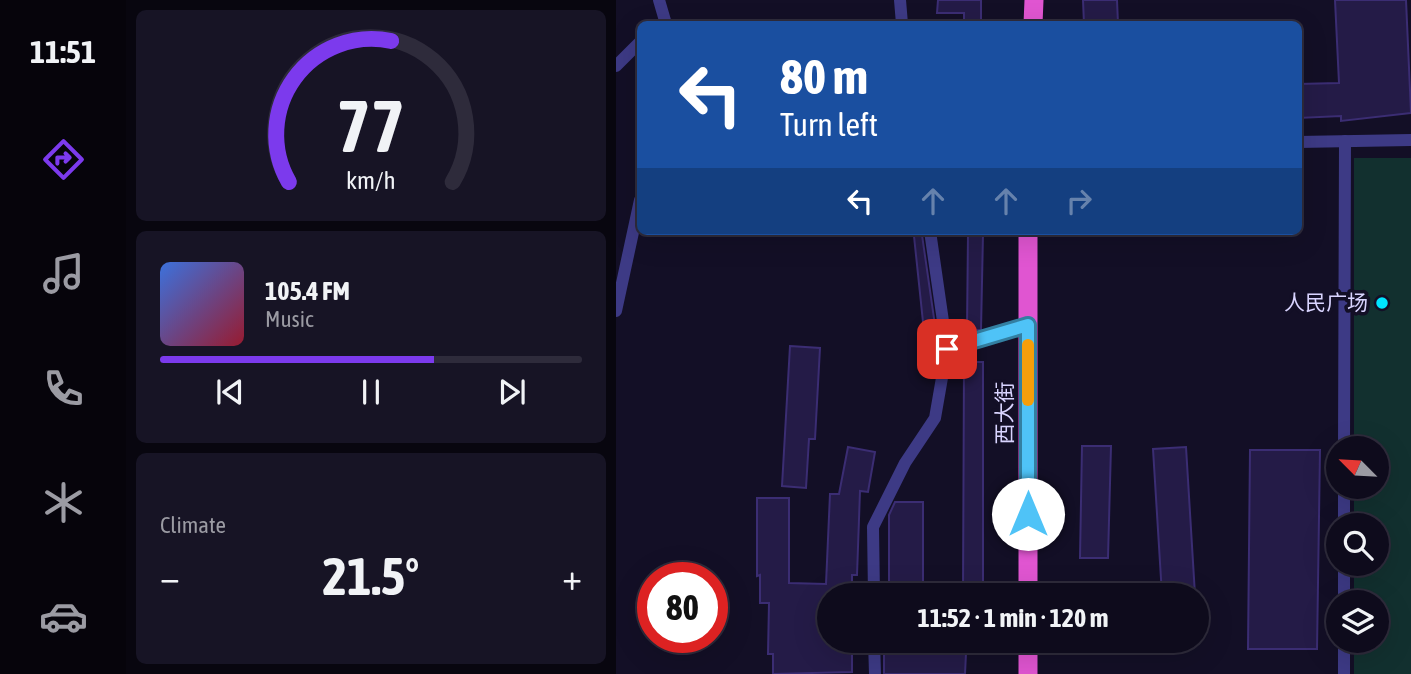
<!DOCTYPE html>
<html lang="en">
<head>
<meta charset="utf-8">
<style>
  :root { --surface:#0e0b1c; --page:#171425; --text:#f1f3f6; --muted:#9b9ba3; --line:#2e2b3b; --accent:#7c3aed }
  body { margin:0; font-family:"Asap Condensed","Noto Sans SC",sans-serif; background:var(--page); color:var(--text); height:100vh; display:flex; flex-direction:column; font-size:26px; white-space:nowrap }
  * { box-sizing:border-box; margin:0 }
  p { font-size:23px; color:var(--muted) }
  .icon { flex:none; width:38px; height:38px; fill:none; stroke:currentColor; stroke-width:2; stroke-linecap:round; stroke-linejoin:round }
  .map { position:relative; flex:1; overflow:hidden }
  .drawer { display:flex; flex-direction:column; gap:10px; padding:10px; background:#08060f; width:490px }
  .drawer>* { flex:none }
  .hud { position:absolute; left:21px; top:21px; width:665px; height:214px; border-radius:10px; box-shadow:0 7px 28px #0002,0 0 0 2px var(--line); background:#1a4fa0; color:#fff; overflow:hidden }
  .needle { width:46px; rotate:294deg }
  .buttons { position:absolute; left:710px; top:436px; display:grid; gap:14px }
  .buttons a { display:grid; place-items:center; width:63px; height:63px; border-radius:50%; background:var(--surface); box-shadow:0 7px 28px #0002,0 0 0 2px var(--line); font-size:35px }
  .speed { position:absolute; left:21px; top:562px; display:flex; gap:14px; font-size:35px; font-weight:700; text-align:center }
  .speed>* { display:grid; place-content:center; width:91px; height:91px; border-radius:50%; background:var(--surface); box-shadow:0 7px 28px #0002,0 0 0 2px var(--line); line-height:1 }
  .speed .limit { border:10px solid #d22; background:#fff; color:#111 }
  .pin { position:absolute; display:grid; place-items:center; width:60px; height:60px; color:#fff; margin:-30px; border-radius:14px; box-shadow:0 4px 10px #0006 }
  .me { position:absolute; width:77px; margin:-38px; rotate:0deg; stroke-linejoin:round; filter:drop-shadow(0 0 5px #0008) }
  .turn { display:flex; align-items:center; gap:24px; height:147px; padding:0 28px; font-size:32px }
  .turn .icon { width:91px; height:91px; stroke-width:2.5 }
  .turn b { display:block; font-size:49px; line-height:60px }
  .lanes { display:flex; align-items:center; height:66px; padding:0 28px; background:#0003; justify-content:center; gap:35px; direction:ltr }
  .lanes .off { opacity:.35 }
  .big { font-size:52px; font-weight:700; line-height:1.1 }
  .drawer .card { flex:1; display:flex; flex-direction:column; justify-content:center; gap:10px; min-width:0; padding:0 24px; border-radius:10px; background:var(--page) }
  .drawer .dial { align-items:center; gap:0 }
  .dial svg { height:182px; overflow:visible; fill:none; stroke:var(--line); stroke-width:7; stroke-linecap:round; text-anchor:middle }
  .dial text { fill:var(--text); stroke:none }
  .song { display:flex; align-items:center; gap:21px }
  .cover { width:84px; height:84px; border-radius:10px; background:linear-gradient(135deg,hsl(220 70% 55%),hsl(350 70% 35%)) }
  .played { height:7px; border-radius:4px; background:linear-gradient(90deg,var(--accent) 65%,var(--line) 65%) }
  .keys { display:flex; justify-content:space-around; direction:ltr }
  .heat { display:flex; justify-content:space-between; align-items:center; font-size:38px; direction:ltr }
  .trip { position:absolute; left:201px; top:583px; width:392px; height:70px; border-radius:35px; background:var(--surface); box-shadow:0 7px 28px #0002,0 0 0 2px var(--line); font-weight:700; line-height:70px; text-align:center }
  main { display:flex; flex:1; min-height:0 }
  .dock { display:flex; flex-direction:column; width:126px; justify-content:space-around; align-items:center; background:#06040b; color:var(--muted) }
  .dock .icon { width:49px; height:49px }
  .dock .active { color:var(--accent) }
  .dock b { font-size:32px; color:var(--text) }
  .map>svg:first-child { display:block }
  .green { fill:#12302f }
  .building { fill:#241b47; stroke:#3b2d73; stroke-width:2 }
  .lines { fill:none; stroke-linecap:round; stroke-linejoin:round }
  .minor { stroke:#3d3a85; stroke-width:12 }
  .trunk { stroke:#e055d1; stroke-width:19 }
  .route-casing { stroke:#337fa1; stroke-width:18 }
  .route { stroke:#4fc3f7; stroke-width:12 }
  .slow { stroke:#f59e0b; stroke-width:12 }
  .poi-dot { fill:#00e5ff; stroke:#130f26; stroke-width:2.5 }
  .labels { text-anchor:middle; stroke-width:7; stroke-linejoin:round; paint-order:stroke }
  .poi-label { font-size:21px; fill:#d9d4ff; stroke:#130f26; text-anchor:end }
  .street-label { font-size:21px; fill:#d9d4ff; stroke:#130f26 }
</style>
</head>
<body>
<main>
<nav class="dock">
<b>11:51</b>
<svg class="icon active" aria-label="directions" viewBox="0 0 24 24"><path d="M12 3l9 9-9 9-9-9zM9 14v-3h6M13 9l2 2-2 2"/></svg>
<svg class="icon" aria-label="music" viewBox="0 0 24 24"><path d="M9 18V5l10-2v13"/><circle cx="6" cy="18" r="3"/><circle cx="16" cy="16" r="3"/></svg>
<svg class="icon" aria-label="phone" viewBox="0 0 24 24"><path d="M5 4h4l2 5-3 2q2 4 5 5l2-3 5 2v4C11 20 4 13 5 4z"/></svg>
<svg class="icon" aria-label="climate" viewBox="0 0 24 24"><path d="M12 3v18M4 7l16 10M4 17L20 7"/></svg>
<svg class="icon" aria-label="car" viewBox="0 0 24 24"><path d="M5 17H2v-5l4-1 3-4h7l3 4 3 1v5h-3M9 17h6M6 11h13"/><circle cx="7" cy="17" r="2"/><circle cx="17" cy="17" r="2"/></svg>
</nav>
<section class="drawer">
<div class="card dial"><svg viewBox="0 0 100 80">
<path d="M14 69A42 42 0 1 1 86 69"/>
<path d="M14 69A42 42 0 0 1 59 7" stroke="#7c3aed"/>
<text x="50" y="56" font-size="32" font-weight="700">77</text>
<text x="50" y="72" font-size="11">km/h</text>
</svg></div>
<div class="card">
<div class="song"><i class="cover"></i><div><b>105.4 FM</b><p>Music</p></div></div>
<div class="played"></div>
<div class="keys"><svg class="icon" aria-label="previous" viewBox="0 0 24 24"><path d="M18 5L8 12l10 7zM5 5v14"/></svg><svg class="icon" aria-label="pause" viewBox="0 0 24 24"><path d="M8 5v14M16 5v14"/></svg><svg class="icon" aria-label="next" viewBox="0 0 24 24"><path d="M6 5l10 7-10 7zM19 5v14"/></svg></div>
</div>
<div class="card"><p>Climate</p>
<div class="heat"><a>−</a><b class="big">21.5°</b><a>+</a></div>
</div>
</section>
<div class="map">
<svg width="795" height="674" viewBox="0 0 795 674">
  <rect width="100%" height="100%" fill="#130f26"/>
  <path class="green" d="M738 158H795V674H738V641L761 640V602H738V564H761V525H738V487L761 486V448H738Z"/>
  <g class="building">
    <path d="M322 0H365V24H348V13H321Z"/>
    <path d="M467 0H501L502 24H468Z"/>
    <path d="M719 0H790L795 113 725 121V116L682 118V84L723 83Z"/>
    <path d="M352 234H367L365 330H351Z"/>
    <path d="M306 235 321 339 309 341 298 236Z"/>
    <path d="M174 346 204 348 199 439H193L190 488 166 486Z"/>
    <path d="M348 362H367V595H347Z"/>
    <path d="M466 446H495L492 558H464Z"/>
    <path d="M232 447 259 452 252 492 244 491 241 575H236V595H214V640H236V672L157 674V654H152L153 603H144V575L141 576V498H173V583L210 584 214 494H223Z"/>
    <path d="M570 447 579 595H546L537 449Z"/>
    <path d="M634 450H704L701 649H632Z"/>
    <path d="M279 502H307V595H273V515Z"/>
    <path d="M268 653H350L349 674H268Z"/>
  </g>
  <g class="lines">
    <g class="minor">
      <path d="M43 0 50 24"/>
      <path d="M284 0 286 24"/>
      <path d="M0 66 24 42"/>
      <path d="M682 142 795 140"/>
      <path d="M314 231 331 349"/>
      <path d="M0 311 24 200"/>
      <path d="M728 448 729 141"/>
      <path d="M728 525V486"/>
      <path d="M258 595 257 527 289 463 319 418 331 349 412 325"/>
      <path d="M728 602V564"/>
      <path d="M258 640 259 674"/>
      <path d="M372 640 412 641"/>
      <path d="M728 674V640"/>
    </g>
    <g class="trunk">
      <path d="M417 24 418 0"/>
      <path d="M412 231V595"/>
      <path d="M412 640V674"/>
    </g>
  </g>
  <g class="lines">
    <g class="route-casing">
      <path id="route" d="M331 349 412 325V514"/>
    </g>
    <use href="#route" class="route"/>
    <path class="slow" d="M412 345V400"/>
  </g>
  <circle class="poi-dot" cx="766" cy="303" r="7"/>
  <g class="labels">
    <g class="poi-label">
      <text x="752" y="310">人民广场</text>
    </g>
    <g class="street-label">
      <text transform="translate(389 413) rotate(-90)" y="7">西大街</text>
    </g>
  </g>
</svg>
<div class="buttons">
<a><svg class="needle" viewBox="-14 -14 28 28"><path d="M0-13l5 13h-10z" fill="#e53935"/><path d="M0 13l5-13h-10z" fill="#9b9ba3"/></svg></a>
<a><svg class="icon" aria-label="search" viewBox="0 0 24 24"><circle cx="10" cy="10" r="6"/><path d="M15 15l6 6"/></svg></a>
<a><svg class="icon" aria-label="layers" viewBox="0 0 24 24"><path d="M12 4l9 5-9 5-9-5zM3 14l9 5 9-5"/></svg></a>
</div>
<div class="speed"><div class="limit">80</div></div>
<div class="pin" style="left:331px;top:349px;background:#d93025"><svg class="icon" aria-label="arrive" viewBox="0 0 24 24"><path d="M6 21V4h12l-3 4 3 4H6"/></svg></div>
<svg class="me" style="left:412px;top:514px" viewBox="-20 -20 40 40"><circle r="19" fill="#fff"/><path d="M0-13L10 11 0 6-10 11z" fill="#4fc3f7"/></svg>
<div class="trip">11:52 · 1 min · 120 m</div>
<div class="hud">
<div class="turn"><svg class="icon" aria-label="left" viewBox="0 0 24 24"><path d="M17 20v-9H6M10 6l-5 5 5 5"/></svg><div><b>80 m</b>Turn left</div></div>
<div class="lanes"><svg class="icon" aria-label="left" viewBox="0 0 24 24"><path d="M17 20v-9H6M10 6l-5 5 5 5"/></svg><svg class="icon off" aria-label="ahead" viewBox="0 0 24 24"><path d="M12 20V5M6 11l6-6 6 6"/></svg><svg class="icon off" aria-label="ahead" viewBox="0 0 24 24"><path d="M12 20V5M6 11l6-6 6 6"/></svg><svg class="icon off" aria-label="right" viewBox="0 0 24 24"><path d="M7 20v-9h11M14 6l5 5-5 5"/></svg></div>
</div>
</div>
</main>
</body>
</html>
